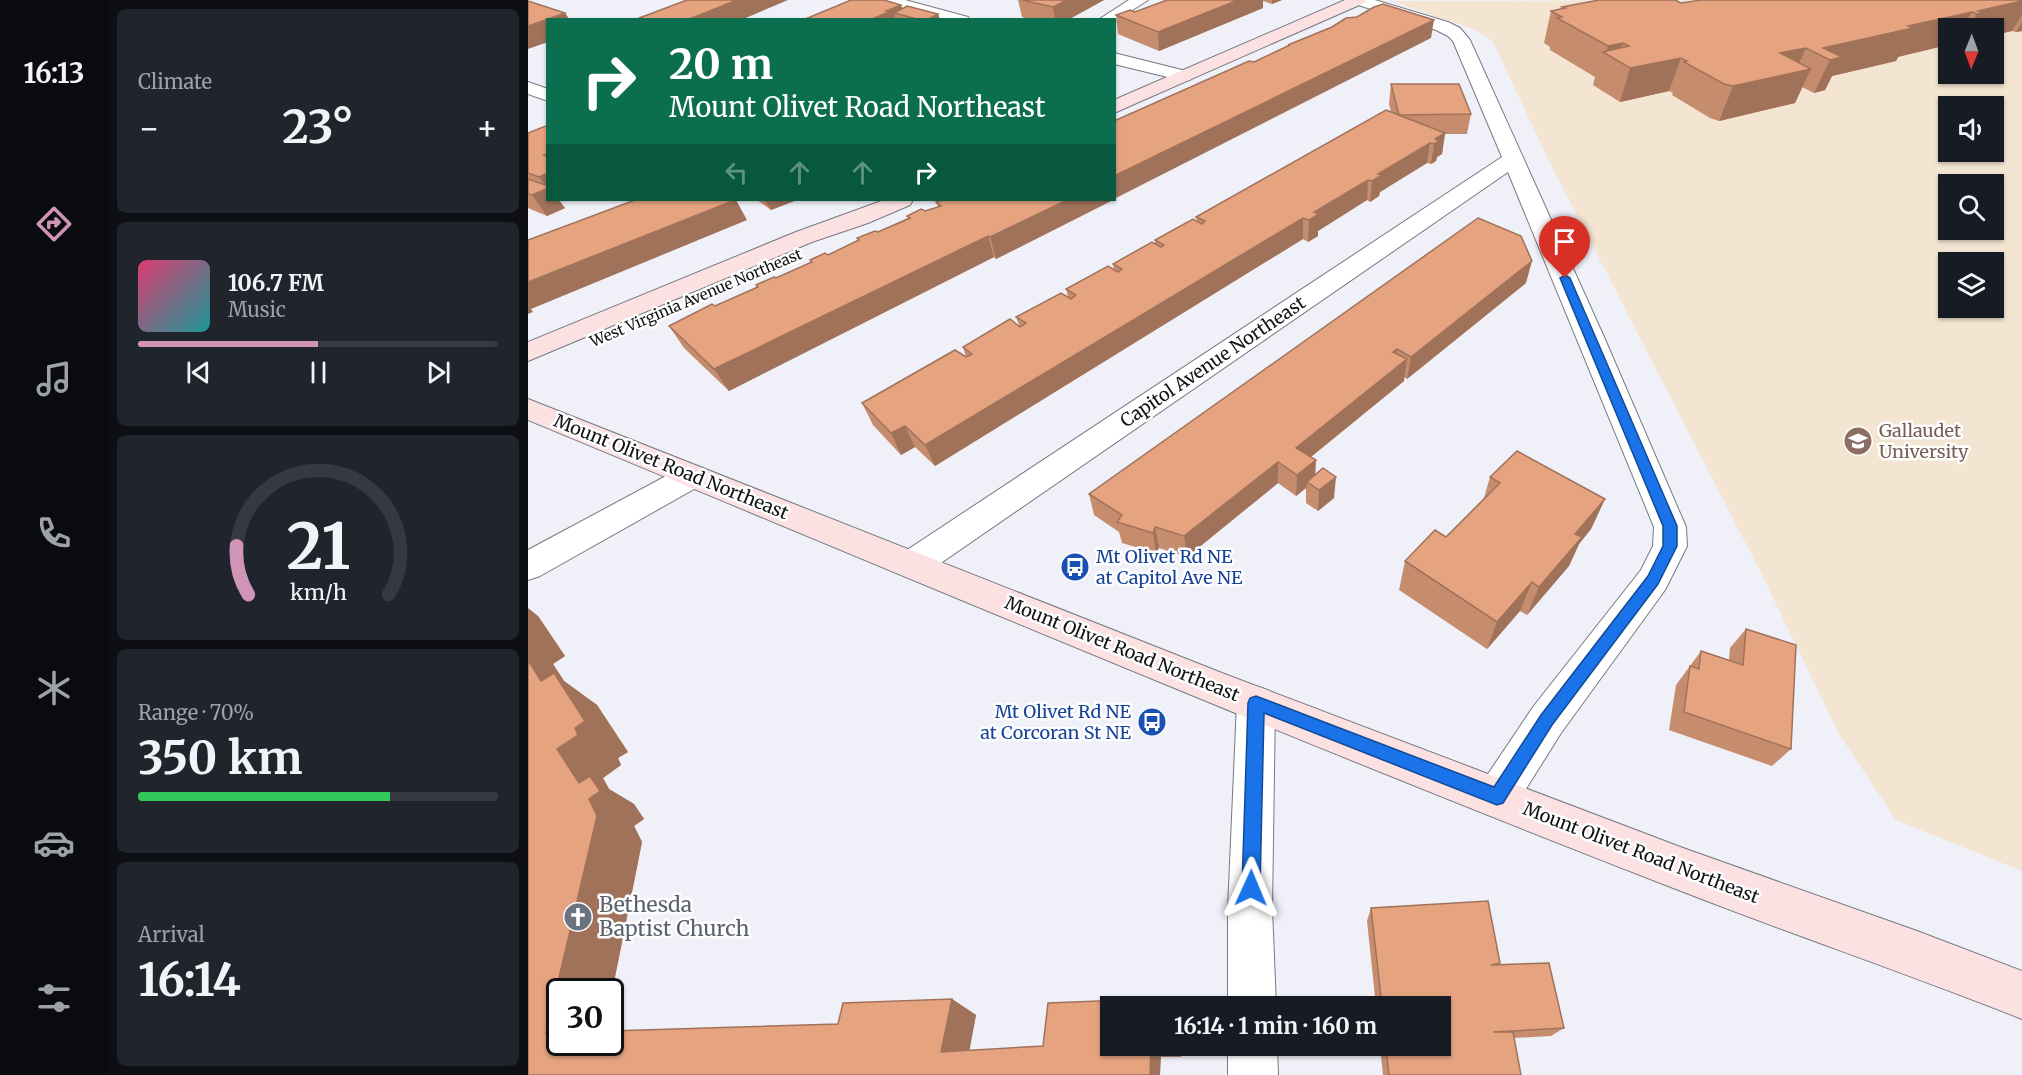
<!DOCTYPE html>
<html lang="en">
<head>
<meta charset="utf-8">
<style>
  :root { --surface:#171b24; --page:#20242c; --text:#f1f3f6; --muted:#9ea1a6; --line:#363941; --accent:#cf94b7 }
  body { margin:0; font-family:Merriweather,serif; background:var(--page); color:var(--text); height:100vh; display:flex; flex-direction:column; font-size:22px; white-space:nowrap }
  * { box-sizing:border-box; margin:0 }
  p { font-size:20px; color:var(--muted) }
  .icon { flex:none; width:33px; height:33px; fill:none; stroke:currentColor; stroke-width:2; stroke-linecap:round; stroke-linejoin:round }
  .map { position:relative; flex:1; overflow:hidden }
  .panel { display:flex; flex-direction:column; gap:9px; padding:9px; background:#0d0f14; width:420px }
  .panel>* { flex:none }
  .top-card { position:absolute; left:18px; top:18px; width:570px; height:183px; border-radius:0px; box-shadow:0 2px 4px #0004; background:#0b6e4f; color:#fff; overflow:hidden }
  .needle { width:39px; rotate:181deg }
  .tools { position:absolute; left:1410px; top:18px; display:grid; gap:12px }
  .tools a { display:grid; place-items:center; width:66px; height:66px; border-radius:0px; background:var(--surface); box-shadow:0 2px 4px #0004; font-size:30px }
  .speed { position:absolute; left:18px; top:978px; display:flex; gap:12px; font-size:30px; font-weight:700; text-align:center }
  .speed>* { display:grid; place-content:center; width:78px; height:78px; border-radius:50%; background:var(--surface); box-shadow:0 2px 4px #0004; line-height:1 }
  .speed .limit { border:3px solid #111; border-radius:9px; background:#fff; color:#111 }
  .pin { position:absolute; display:grid; place-items:center; width:51px; height:51px; color:#fff; margin:-62px -26px; border-radius:50% 50% 50% 0; rotate:-45deg; box-shadow:0 0 6px #0007 }
  .pin .icon { rotate:45deg }
  .me { position:absolute; width:66px; margin:-33px; rotate:1deg; stroke-linejoin:round; filter:drop-shadow(0 0 4px #0008) }
  .turn { display:flex; align-items:center; gap:21px; height:126px; padding:0 24px; font-size:27px }
  .turn .icon { width:78px; height:78px; stroke-width:2.5 }
  .turn b { display:block; font-size:42px; line-height:51px }
  .lanes { display:flex; align-items:center; height:57px; padding:0 24px; background:#0003; justify-content:center; gap:30px; direction:ltr }
  .lanes .off { opacity:.35 }
  .big { font-size:45px; font-weight:700; line-height:1.1 }
  .panel .widget { flex:1; display:flex; flex-direction:column; justify-content:center; gap:9px; min-width:0; padding:0 21px; border-radius:9px; background:var(--page) }
  .panel .dial { align-items:center; gap:0 }
  .dial svg { height:156px; overflow:visible; fill:none; stroke:var(--line); stroke-width:7; stroke-linecap:round; text-anchor:middle }
  .dial text { fill:var(--text); stroke:none }
  .song { display:flex; align-items:center; gap:18px }
  .cover { width:72px; height:72px; border-radius:9px; background:linear-gradient(135deg,hsl(340 70% 55%),hsl(180 70% 35%)) }
  .played { height:6px; border-radius:3px; background:linear-gradient(90deg,var(--accent) 50%,var(--line) 50%) }
  .keys { display:flex; justify-content:space-around; direction:ltr }
  .heat { display:flex; justify-content:space-between; align-items:center; font-size:33px; direction:ltr }
  .charge { height:9px; border-radius:4px; background:linear-gradient(90deg,#34c759 70%,var(--line) 0) }
  .trip { position:absolute; left:572px; top:996px; width:351px; height:60px; border-radius:0px; background:var(--surface); box-shadow:0 2px 4px #0004; font-weight:700; line-height:60px; text-align:center }
  main { display:flex; flex:1; min-height:0 }
  .menu { display:flex; flex-direction:column; width:108px; justify-content:space-around; align-items:center; background:#090b0e; color:var(--muted) }
  .menu .icon { width:42px; height:42px }
  .menu .active { color:var(--accent) }
  .menu b { font-size:27px; color:var(--text) }
  .map>svg:first-child { display:block }
  .education { fill:#f3e5d1; fill-rule:evenodd }
  .lines { fill:none; stroke-linecap:round; stroke-linejoin:round }
  .street-casing { stroke:#777980; stroke-width:2 }
  .secondary-casing { stroke:#777980; stroke-width:2 }
  .street { fill:#fff; fill-rule:evenodd }
  .secondary { fill:#fce1e3; fill-rule:evenodd }
  .wall { fill:#c68c6e }
  .shaded-wall { fill:#a1725a }
  .building { fill:#e6a380; stroke:#a1725a; stroke-width:1.5 }
  .route { fill:#1a73e8; stroke:#114b97; stroke-width:1.5 }
  .labels { text-anchor:middle; stroke-width:5; stroke-linejoin:round; paint-order:stroke }
  .far-street-label { font-size:15px; fill:#111215; stroke:#fefefe }
  .street-label { font-size:18px; fill:#111215; stroke:#fefefe }
  .education-label { font-size:18px; fill:#785e54; stroke:#fefefe; text-anchor:start }
  .transit-label { font-size:18px; fill:#164399; stroke:#fefefe; text-anchor:start }
  .near-worship-label { font-size:21px; fill:#5b616d; stroke:#fefefe; text-anchor:start }
</style>
</head>
<body>
<main>
<nav class="menu">
<b>16:13</b>
<svg class="icon active" aria-label="directions" viewBox="0 0 24 24"><path d="M12 3l9 9-9 9-9-9zM9 14v-3h6M13 9l2 2-2 2"/></svg>
<svg class="icon" aria-label="music" viewBox="0 0 24 24"><path d="M9 18V5l10-2v13"/><circle cx="6" cy="18" r="3"/><circle cx="16" cy="16" r="3"/></svg>
<svg class="icon" aria-label="phone" viewBox="0 0 24 24"><path d="M5 4h4l2 5-3 2q2 4 5 5l2-3 5 2v4C11 20 4 13 5 4z"/></svg>
<svg class="icon" aria-label="climate" viewBox="0 0 24 24"><path d="M12 3v18M4 7l16 10M4 17L20 7"/></svg>
<svg class="icon" aria-label="car" viewBox="0 0 24 24"><path d="M5 17H2v-5l4-1 3-4h7l3 4 3 1v5h-3M9 17h6M6 11h13"/><circle cx="7" cy="17" r="2"/><circle cx="17" cy="17" r="2"/></svg>
<svg class="icon" aria-label="filters" viewBox="0 0 24 24"><path d="M4 7h16M4 17h16"/><circle cx="9" cy="7" r="2"/><circle cx="15" cy="17" r="2"/></svg>
</nav>
<section class="panel">
<div class="widget"><p>Climate</p>
<div class="heat"><a>−</a><b class="big">23°</b><a>+</a></div>
</div>
<div class="widget">
<div class="song"><i class="cover"></i><div><b>106.7 FM</b><p>Music</p></div></div>
<div class="played"></div>
<div class="keys"><svg class="icon" aria-label="previous" viewBox="0 0 24 24"><path d="M18 5L8 12l10 7zM5 5v14"/></svg><svg class="icon" aria-label="pause" viewBox="0 0 24 24"><path d="M8 5v14M16 5v14"/></svg><svg class="icon" aria-label="next" viewBox="0 0 24 24"><path d="M6 5l10 7-10 7zM19 5v14"/></svg></div>
</div>
<div class="widget dial"><svg viewBox="0 0 100 80">
<path d="M14 69A42 42 0 1 1 86 69"/>
<path d="M14 69A42 42 0 0 1 8 44" stroke="#cf94b7"/>
<text x="50" y="56" font-size="32" font-weight="700">21</text>
<text x="50" y="72" font-size="11">km/h</text>
</svg></div>
<div class="widget"><p>Range · 70%</p><b class="big">350 km</b><div class="charge"></div></div>
<div class="widget"><p>Arrival</p><b class="big">16:14</b></div>
</section>
<div class="map">
<svg width="1494" height="1075" viewBox="0 0 1494 1075">
  <rect width="100%" height="100%" fill="#eff0f8"/>
  <path class="education" d="M1494 0V871L1368 820 1311 734 1234 575 1021 161 965 42 948 30 863 1ZM1420 28H1466V74H1420ZM1420 106H1466V152H1420ZM1420 184H1466V230H1420ZM1420 262H1466V308H1420Z"/>
  <g class="lines">
    <g class="street-casing">
      <g id="street">
        <path d="M351 0H377L440 17 442 20H413L353 3Z"/>
        <path d="M601 0H620L586 22V20H570Z"/>
        <path d="M822 0H847L920 22 932 28 942 40 1076 337 1158 527 1159 546 1137 590 1033 733 984 811 969 817 954 811 948 797 954 783 1005 707 1113 570 1125 546 1126 527 980 172 397 574 385 577 373 574 368 564 373 554 974 157 925 41 920 36 908 30 824 3Z"/>
        <path d="M586 53 662 72 665 76 662 80 656 81 586 64Z"/>
        <path d="M0 82 20 89V101L0 94Z"/>
        <path d="M164 465 175 468 180 476 175 484 12 576 0 580V550L153 468Z"/>
        <path d="M728 686 742 691 747 703 744 909 748 1006H700V909L709 703 714 691Z"/>
        <path d="M700 1046H749L750 1075H700Z"/>
      </g>
    </g>
    <g class="secondary-casing">
      <g id="secondary">
        <path d="M817 0H838L836 3 586 113V100Z"/>
        <path d="M356 200H385L382 205 340 223 284 242 0 361V342L268 232Z"/>
        <path d="M0 399 694 673 1155 848 1389 931 1494 971V1019C1381 974 1266 935 1153 891 766 741 384 579 0 420Z"/>
      </g>
    </g>
    <use href="#street" class="street"/>
    <use href="#secondary" class="secondary"/>
  </g>
  <g class="wall">
    <path d="M490 0H576L540 20H503L494 17Z"/>
    <path d="M639 0H754L744 4 735 1V8L631 51 590 34 588 15 607 12Z"/>
    <path d="M1494 0V31L1488 32 1484 31 1466 35V28H1420L1370 57 1368 61 1304 76 1297 90 1286 93 1274 87 1267 103 1191 121 1182 118 1144 95 1145 93 1141 91 1092 102 1065 85 1067 77 1022 50V47L1016 43 1023 11 1034 9V7L1153 3Z"/>
    <path d="M373 5 374 9 410 14 412 20H275Z"/>
    <path d="M863 84 943 114 939 134H917L914 154 909 157 908 161 903 164 899 163 852 192 851 196 842 202 839 200 790 231V236L780 242 775 239 407 466 387 447 373 455 345 425 334 403 438 357 435 347 491 325 488 317 540 297 538 289 586 270 585 264 627 244V240L669 221 668 217 863 112 861 104Z"/>
    <path d="M20 125V200L37 208 19 216 0 208V133Z"/>
    <path d="M229 200H269L243 210Z"/>
    <path d="M415 200H585L468 259 466 257 201 391 156 348 141 326 229 287 228 285 248 278 283 262 282 260 300 255 330 241 329 238 350 232 380 218 379 216 410 207 408 202Z"/>
    <path d="M998 283 879 379 876 377V381L783 457 787 475 806 498 790 511 778 503V488L768 496 750 483 659 557 631 548 628 553 594 543 591 532 566 515 561 494Z"/>
    <path d="M962 477 1077 499 1063 529 1051 544 1041 566 999 615 992 611 959 649 871 590 877 561 918 537 956 498Z"/>
    <path d="M10 616 37 656 25 664 36 681 69 705 100 752 90 758 93 765 75 778 81 789 106 804 116 819 106 826 114 842 82 1002V992L32 1042 310 1024 424 999 448 1015 441 1050 582 1046H654L653 1057H633L0 1075Z"/>
    <path d="M1218 629 1263 749 1244 766 1141 730 1148 685 1173 651 1201 660 1202 648Z"/>
    <path d="M843 908 972 963 971 965 1036 1028 1023 1036 986 1038 993 1075H855L852 1046H912V1006H848L839 921Z"/>
  </g>
  <g class="shaded-wall">
    <path d="M209 0H260L213 20H159Z"/>
    <path d="M540 0H576L543 18Z"/>
    <path d="M540 0 543 18 540 20H527L525 7Z"/>
    <path d="M710 0H735V8L631 51 630 32Z"/>
    <path d="M744 0H754L744 4Z"/>
    <path d="M1494 1V15L1484 31 1466 35V28H1441L1450 11Z"/>
    <path d="M373 5 376 15 366 13 368 20H343Z"/>
    <path d="M1444 12 1434 28H1420V45L1370 57 1368 61 1304 76 1297 90 1286 93 1302 60 1295 48 1380 26Z"/>
    <path d="M37 13 42 20H20V42L0 49V26Z"/>
    <path d="M410 14 412 20H399Z"/>
    <path d="M906 20 903 38 586 199V176Z"/>
    <path d="M1494 22V31L1488 32Z"/>
    <path d="M1095 43 1090 61 1078 54 1080 46Z"/>
    <path d="M1278 48 1267 72 1283 69 1267 103 1191 121 1205 86 1252 53Z"/>
    <path d="M1153 58 1141 91 1092 102 1102 68Z"/>
    <path d="M917 133 914 154 909 157 908 161 903 164 907 139Z"/>
    <path d="M902 143 899 163 852 192 851 196 842 202 844 181 850 174Z"/>
    <path d="M20 173V200H31L37 208 19 216 4 195 19 188 11 177Z"/>
    <path d="M840 180 839 200 790 231V236L780 242 781 220 786 212Z"/>
    <path d="M208 200 219 220 3 309 5 312 0 314V282Z"/>
    <path d="M237 200H269L243 210Z"/>
    <path d="M539 200H585L468 259 462 237Z"/>
    <path d="M775 218V239L407 466 397 445Z"/>
    <path d="M460 236 466 257 201 391 186 369Z"/>
    <path d="M1004 261 998 283 879 379 883 357Z"/>
    <path d="M869 349 866 370 879 359 876 381 768 469V448Z"/>
    <path d="M377 426 387 447 373 455 363 433Z"/>
    <path d="M788 460 787 482H779L778 488 768 496 769 475Z"/>
    <path d="M750 462V483L659 557 656 536Z"/>
    <path d="M808 477 806 498 790 511 791 490Z"/>
    <path d="M1077 499 1063 529 1051 544 1041 566 999 615 1011 587 1047 534Z"/>
    <path d="M627 527 631 548 628 553 625 533Z"/>
    <path d="M1004 582 992 611 959 649 969 622Z"/>
    <path d="M0 608 10 616 37 656 25 664 36 681 69 705 100 752 90 758 93 765 75 778 81 789 106 804 116 819 106 826 114 842 82 1002V992H32V1036L18 1033 51 783 29 749 47 728 13 681 0 660Z"/>
    <path d="M647 998 651 1006H647Z"/>
    <path d="M424 999 448 1015 439 1064 413 1052Z"/>
    <path d="M623 1046H625L633 1057 632 1075H622Z"/>
    <path d="M646 1046H654L653 1057Z"/>
  </g>
  <g class="building">
    <path d="M159 0H209L159 20H106Z"/>
    <path d="M323 0H356L373 5 358 11 361 12 342 20H275Z"/>
    <path d="M494 0H539L525 7Z"/>
    <path d="M639 0H710L630 32 588 15 602 10 607 12Z"/>
    <path d="M1071 0H1147L1153 3 1173 0H1494V1L1450 11 1455 13 1449 14 1444 12 1380 26 1385 28 1295 48 1314 57 1302 60 1278 48 1252 53 1283 69 1205 86 1196 84 1156 62 1159 61 1153 58 1102 68 1075 52 1101 46 1095 43 1080 46 1029 18 1034 17 1023 11 1037 8 1034 7Z"/>
    <path d="M0 1 37 13 0 26Z"/>
    <path d="M855 4 906 20 586 176V121L721 61 726 62 762 45H760L804 27 818 18 829 17 846 7Z"/>
    <path d="M379 6 410 14 399 20H393L366 13Z"/>
    <path d="M863 84H931L943 114 871 115Z"/>
    <path d="M858 110 917 133 907 139 911 141 906 144 902 143 850 174 854 175 844 181 840 180 786 212 791 214 781 220 775 218 397 445 377 426 363 433 334 403 427 350 438 357 444 354 435 347 482 319 492 327 498 323 488 317 533 293 543 299 548 295 538 289 580 266 590 272 594 269 585 264 624 242 633 247 636 245 627 240 665 219 674 224 677 221 668 217Z"/>
    <path d="M20 125V154L16 155 20 157V173L11 177 0 173V133Z"/>
    <path d="M0 179 20 186V188L4 195 0 194Z"/>
    <path d="M107 200H207L0 282V240Z"/>
    <path d="M415 200H539L462 237 460 236 186 369 141 326 184 304 187 306 230 287 228 285 246 277 248 278 284 262 282 260 297 253 300 255 331 240 329 238 347 231 350 232 382 218 379 216 393 209 397 211 410 207 413 206 408 202Z"/>
    <path d="M950 218 993 236 1004 261 883 357 869 349 865 352 879 359 768 448 788 460 769 475 750 462 656 536 627 527 625 533 589 522 594 515 561 494Z"/>
    <path d="M989 451 1077 499 1047 534 1054 537 1011 587 1004 582 969 622 877 561 907 530 918 537 972 483 962 477Z"/>
    <path d="M795 468 808 477 791 490 779 482Z"/>
    <path d="M1218 629 1268 645 1263 749 1156 712 1162 666 1171 669 1173 651 1215 665Z"/>
    <path d="M0 660 13 681 26 673 57 721 47 728 50 735 29 749 51 783 62 776 72 791 61 799 69 816 18 1033H32V1042H82V1031L310 1024 315 1003 424 999 413 1052 515 1046 520 1003 647 998V1006H582V1046H623L622 1075H0Z"/>
    <path d="M960 901 972 963 963 965 1021 963 1036 1028 965 1032H985L993 1075H861L858 1046H912V1006H854L843 908Z"/>
  </g>
  <path class="route" d="M1037 275 1042 278 1149 526V546L1130 584 1024 725 975 803 969 805 736 713 732 888 729 894 723 897 716 894 714 888 720 703 722 698 728 696 966 787 1013 715 1120 576 1135 546V526L1032 278Z"/>
  <defs>
    <g id="university-disc" transform="scale(1.5)"><circle r="9.5" fill="#8d6e63" stroke="#fefefe"/><path d="M0-5L7-2L0 1L-7-2ZM-4 1L0 2.5L4 1V4Q0 6-4 4Z" fill="#fff"/></g>
    <g id="bus-disc" transform="scale(1.5)"><circle r="9.5" fill="#1a4fb4" stroke="#fefefe"/><path d="M-5-6H5V4H4V6H2V4H-2V6H-4V4H-5ZM-3.5-4V0h7V-4ZM-3.5 1.2v1.5H-2V1.2ZM2 1.2v1.5H3.5V1.2Z" fill="#fff"/></g>
    <g id="church-disc" transform="scale(1.5)"><circle r="9.5" fill="#6b7280" stroke="#fefefe"/><path d="M-1.2-6h2.4v3.5h3.3v2.4h-3.3V6h-2.4V-.1h-3.3v-2.4h3.3Z" fill="#fff"/></g>
  </defs>
  <g fill-rule="evenodd">
    <use href="#university-disc" x="1330" y="441"/>
    <use href="#bus-disc" x="547" y="567"/>
    <use href="#bus-disc" x="624" y="722"/>
    <use href="#church-disc" x="50" y="917"/>
  </g>
  <g class="labels">
    <g class="far-street-label">
      <text transform="translate(168 298) rotate(-23)" y="5">West Virginia Avenue Northeast</text>
    </g>
    <g class="street-label">
      <text transform="translate(685 362) rotate(-34)" y="6">Capitol Avenue Northeast</text>
      <text transform="translate(143 467) rotate(22)" y="6">Mount Olivet Road Northeast</text>
      <text transform="translate(594 649) rotate(22)" y="6">Mount Olivet Road Northeast</text>
      <text transform="translate(1113 853) rotate(21)" y="6">Mount Olivet Road Northeast</text>
    </g>
    <g class="education-label">
      <text x="1351" y="437">Gallaudet<tspan x="1351" dy="21">University</tspan></text>
    </g>
    <g class="transit-label">
      <text x="568" y="563">Mt Olivet Rd NE<tspan x="568" dy="21">at Capitol Ave NE</tspan></text>
      <text x="603" y="718" text-anchor="end">Mt Olivet Rd NE<tspan x="603" dy="21">at Corcoran St NE</tspan></text>
    </g>
    <g class="near-worship-label">
      <text x="71" y="912">Bethesda<tspan x="71" dy="24">Baptist Church</tspan></text>
    </g>
  </g>
</svg>
<div class="tools">
<a><svg class="needle" viewBox="-14 -14 28 28"><path d="M0-13l5 13h-10z" fill="#e53935"/><path d="M0 13l5-13h-10z" fill="#9ea1a6"/></svg></a>
<a><svg class="icon" aria-label="sound" viewBox="0 0 24 24"><path d="M4 9h4l5-4v14l-5-4H4zM17 9q2 3 0 6"/></svg></a>
<a><svg class="icon" aria-label="search" viewBox="0 0 24 24"><circle cx="10" cy="10" r="6"/><path d="M15 15l6 6"/></svg></a>
<a><svg class="icon" aria-label="layers" viewBox="0 0 24 24"><path d="M12 4l9 5-9 5-9-5zM3 14l9 5 9-5"/></svg></a>
</div>
<div class="speed"><div class="limit">30</div></div>
<div class="pin" style="left:1037px;top:278px;background:#d93025"><svg class="icon" aria-label="arrive" viewBox="0 0 24 24"><path d="M6 21V4h12l-3 4 3 4H6"/></svg></div>
<svg class="me" style="left:723px;top:888px" viewBox="-20 -20 40 40"><path d="M0-17L14 15 0 8-14 15z" fill="#1a73e8" stroke="#fff" stroke-width="4"/></svg>
<div class="trip">16:14 · 1 min · 160 m</div>
<div class="top-card">
<div class="turn"><svg class="icon" aria-label="right" viewBox="0 0 24 24"><path d="M7 20v-9h11M14 6l5 5-5 5"/></svg><div><b>20 m</b>Mount Olivet Road Northeast</div></div>
<div class="lanes"><svg class="icon off" aria-label="left" viewBox="0 0 24 24"><path d="M17 20v-9H6M10 6l-5 5 5 5"/></svg><svg class="icon off" aria-label="ahead" viewBox="0 0 24 24"><path d="M12 20V5M6 11l6-6 6 6"/></svg><svg class="icon off" aria-label="ahead" viewBox="0 0 24 24"><path d="M12 20V5M6 11l6-6 6 6"/></svg><svg class="icon" aria-label="right" viewBox="0 0 24 24"><path d="M7 20v-9h11M14 6l5 5-5 5"/></svg></div>
</div>
</div>
</main>
</body>
</html>
